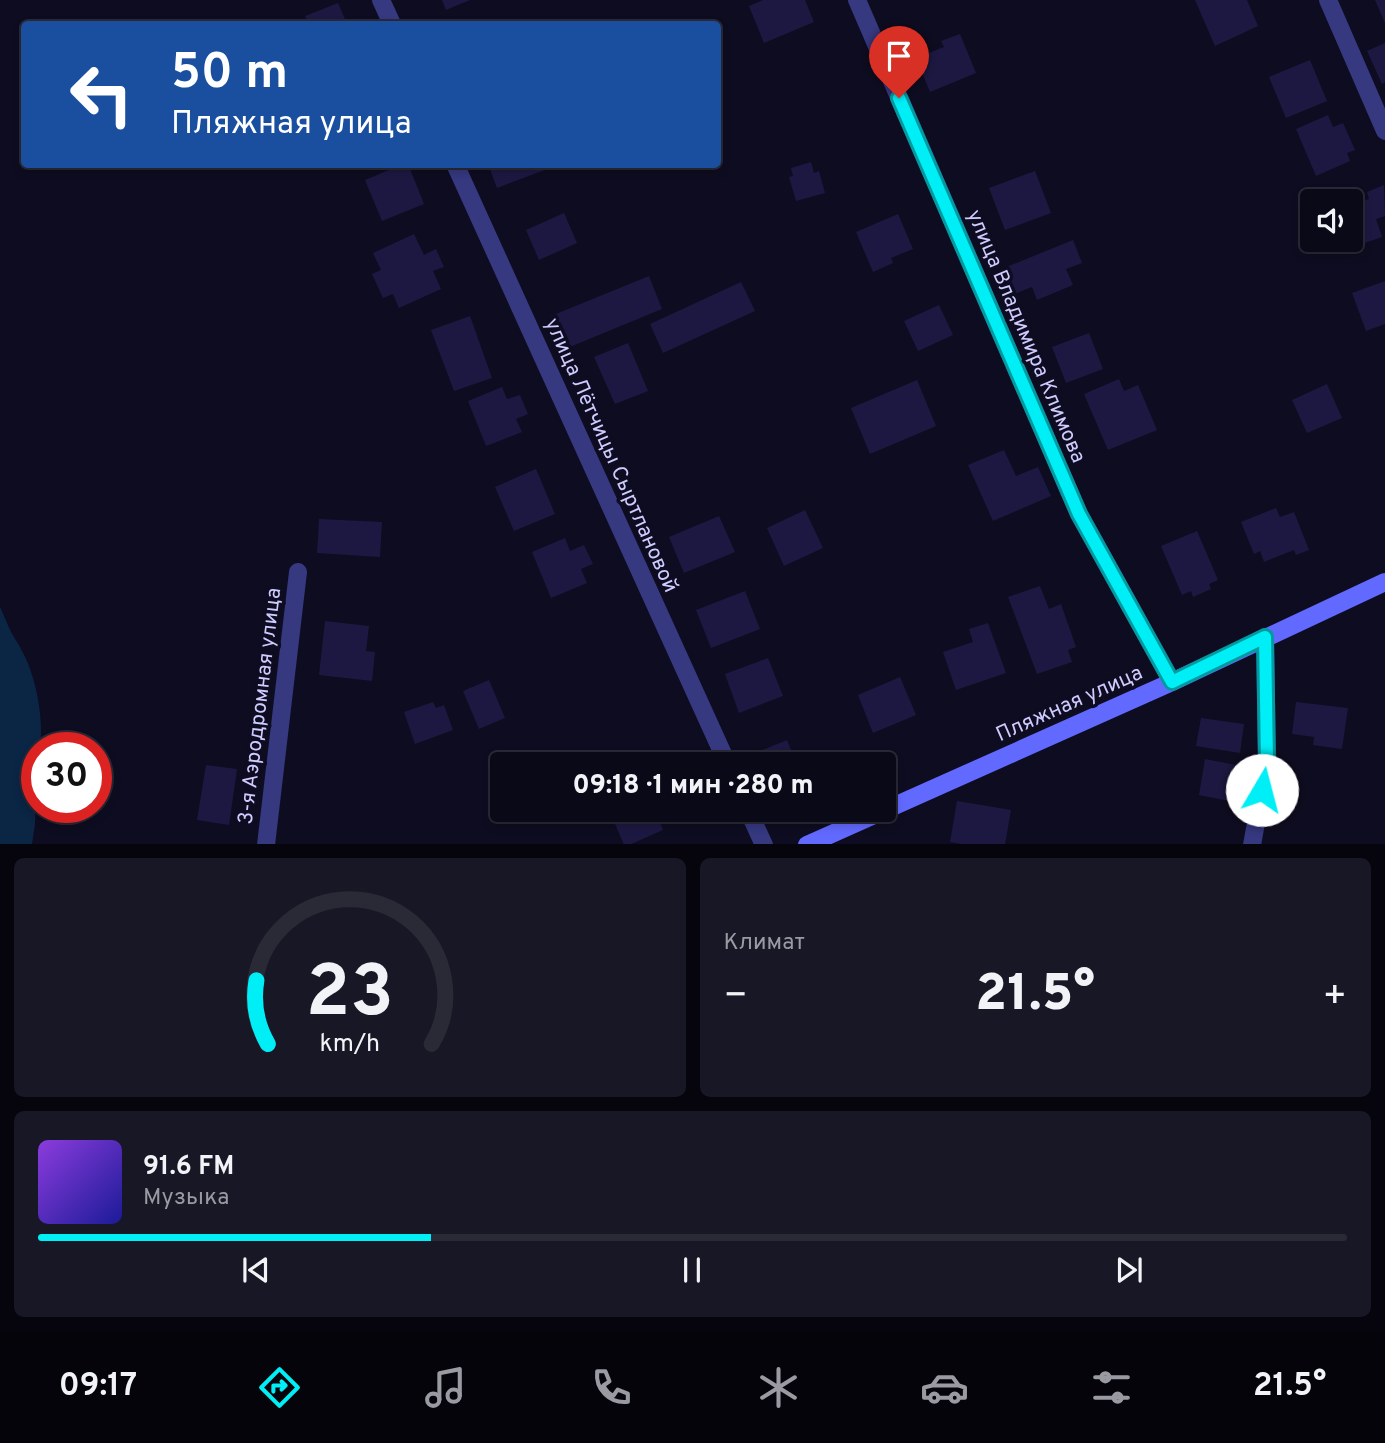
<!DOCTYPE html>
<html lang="ru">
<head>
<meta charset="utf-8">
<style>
  :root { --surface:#0a0918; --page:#181725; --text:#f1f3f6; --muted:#999aa2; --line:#2a2a37; --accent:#00eef6 }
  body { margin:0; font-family:Overpass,sans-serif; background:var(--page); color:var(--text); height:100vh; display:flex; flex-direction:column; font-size:26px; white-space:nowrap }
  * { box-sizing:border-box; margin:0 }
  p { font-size:23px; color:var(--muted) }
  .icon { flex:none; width:38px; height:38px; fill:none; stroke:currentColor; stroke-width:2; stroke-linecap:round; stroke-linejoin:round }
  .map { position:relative; height:844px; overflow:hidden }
  .details { display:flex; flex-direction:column; gap:14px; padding:14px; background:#06050d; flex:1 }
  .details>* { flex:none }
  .banner { position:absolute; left:21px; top:21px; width:700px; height:147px; border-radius:7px; box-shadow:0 4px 10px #0003,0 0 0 2px var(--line); background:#1a4fa0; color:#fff; overflow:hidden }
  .controls { position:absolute; left:1300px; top:189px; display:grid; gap:14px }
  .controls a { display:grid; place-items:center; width:63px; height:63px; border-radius:7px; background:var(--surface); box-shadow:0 4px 10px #0003,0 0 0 2px var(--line); font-size:35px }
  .speed { position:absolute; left:21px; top:732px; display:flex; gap:14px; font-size:35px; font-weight:700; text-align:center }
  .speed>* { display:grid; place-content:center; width:91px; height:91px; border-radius:50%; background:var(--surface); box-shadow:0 4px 10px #0003,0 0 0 2px var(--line); line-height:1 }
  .speed .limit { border:10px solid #d22; background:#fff; color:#111 }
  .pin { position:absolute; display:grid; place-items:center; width:60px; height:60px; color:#fff; margin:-72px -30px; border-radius:50% 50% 50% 0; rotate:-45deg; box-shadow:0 0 7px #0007 }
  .pin .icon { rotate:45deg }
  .me { position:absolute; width:77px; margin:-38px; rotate:8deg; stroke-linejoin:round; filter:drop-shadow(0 0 5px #0008) }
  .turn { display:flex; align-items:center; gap:24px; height:147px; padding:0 35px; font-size:32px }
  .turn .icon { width:91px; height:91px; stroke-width:2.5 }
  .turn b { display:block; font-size:49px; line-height:60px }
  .big { font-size:52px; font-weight:800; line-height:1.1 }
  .details .widget { flex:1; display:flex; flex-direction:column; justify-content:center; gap:10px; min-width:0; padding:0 24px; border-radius:10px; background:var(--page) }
  .details .dial { align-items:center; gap:0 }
  .dial svg { height:182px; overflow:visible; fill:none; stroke:var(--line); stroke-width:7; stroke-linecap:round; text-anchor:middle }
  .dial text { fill:var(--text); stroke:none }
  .song { display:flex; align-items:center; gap:21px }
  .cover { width:84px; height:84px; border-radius:10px; background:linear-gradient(135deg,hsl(270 70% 55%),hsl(240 70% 35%)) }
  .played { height:7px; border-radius:4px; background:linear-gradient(90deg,var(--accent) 30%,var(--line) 30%) }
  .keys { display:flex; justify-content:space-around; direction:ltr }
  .heat { display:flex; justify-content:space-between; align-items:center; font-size:38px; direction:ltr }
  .details .tiles { flex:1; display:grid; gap:14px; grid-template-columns:1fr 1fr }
  .widget:last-child { grid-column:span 2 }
  .trip { position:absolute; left:490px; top:752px; width:406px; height:70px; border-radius:7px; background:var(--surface); box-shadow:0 4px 10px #0003,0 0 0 2px var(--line); font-weight:800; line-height:70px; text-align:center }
  .menu { display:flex; height:112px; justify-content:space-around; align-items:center; background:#04040a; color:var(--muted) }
  .menu .icon { width:49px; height:49px }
  .menu .on { color:var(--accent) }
  .menu b { font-size:32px; color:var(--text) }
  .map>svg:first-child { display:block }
  .water { fill:#0b2545 }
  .building { fill:#1d1841 }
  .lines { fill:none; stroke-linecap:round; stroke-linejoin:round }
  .street { stroke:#363880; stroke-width:18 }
  .secondary { stroke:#6269ff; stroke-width:18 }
  .route-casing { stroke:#009ba0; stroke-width:18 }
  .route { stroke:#00eef6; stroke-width:12 }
  .labels { text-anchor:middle; stroke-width:7; stroke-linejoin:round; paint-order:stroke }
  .street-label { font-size:21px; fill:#cecbff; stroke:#0e0c20 }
</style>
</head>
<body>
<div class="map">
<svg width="1385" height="845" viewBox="0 0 1385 845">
  <rect width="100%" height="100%" fill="#0e0c20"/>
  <path class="water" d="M0 607C4 615 7 624 11 632 14 638 19 644 22 651 36 676 44 719 40 747H37L35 824 32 844H0Z"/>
  <g class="building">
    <path d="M442 0H470L446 10Z"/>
    <path d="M763 0H805L814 22 764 43 749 6Z"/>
    <path d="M1195 0H1247L1258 26 1215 46Z"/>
    <path d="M1375 0H1385V23Z"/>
    <path d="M338 3 347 24H309L305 16Z"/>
    <path d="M960 34 976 73 930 92 916 58 944 47 941 41Z"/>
    <path d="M1385 43V82L1382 84 1367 51Z"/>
    <path d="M1310 60 1327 101 1286 118 1269 77Z"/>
    <path d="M1328 115 1333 127 1343 123 1355 150 1347 153 1350 161 1316 176 1296 129Z"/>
    <path d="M811 162 814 173 819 171 825 193 796 201 789 177 793 176 791 168Z"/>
    <path d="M403 164H408L424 204 382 221 365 180Z"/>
    <path d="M488 164H558V165L497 188Z"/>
    <path d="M1035 171 1051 213 1005 230 989 188Z"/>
    <path d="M1384 185 1385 216 1376 219 1382 237 1339 252 1334 240H1351V201H1336L1335 198 1350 193 1354 204 1369 199 1367 192Z"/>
    <path d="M564 213 577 243 539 260 526 230Z"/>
    <path d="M898 214 913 249 891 258 893 263 873 272 856 232Z"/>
    <path d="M414 234 424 255 436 249 444 267 433 271 441 289 399 308 393 294 383 298 372 274 381 270 373 253Z"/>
    <path d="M1073 240 1082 263 1066 269 1073 285 1037 300 1032 287 1014 294 1004 268Z"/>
    <path d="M649 276 662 309 565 349 551 316Z"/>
    <path d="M1385 281V324L1366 331 1352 293Z"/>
    <path d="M741 282 755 311 663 353 650 324Z"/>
    <path d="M939 305 953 335 918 351 904 321Z"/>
    <path d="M470 316 492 378 454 391 431 330Z"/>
    <path d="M1089 333 1103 369 1066 383 1052 347Z"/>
    <path d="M628 343 648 391 615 404 594 357Z"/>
    <path d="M1119 379 1124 391 1138 385 1157 430 1108 450 1084 394Z"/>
    <path d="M917 380 936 426 870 454 851 408Z"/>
    <path d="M1327 384 1342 418 1307 433 1292 400Z"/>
    <path d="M502 387 507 399 520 395 528 414 516 419 522 432 486 446 468 401Z"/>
    <path d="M1004 450 1016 476 1038 467 1051 496 993 521 968 465Z"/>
    <path d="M536 469 555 514 514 531 495 487Z"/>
    <path d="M1276 508 1280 517 1294 512 1309 550 1296 555 1294 550 1264 562 1260 551 1254 554 1241 522Z"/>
    <path d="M805 510 823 548 784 566 767 528Z"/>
    <path d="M719 516 735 552 684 573 669 537Z"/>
    <path d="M319 519 382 522 380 557 317 553Z"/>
    <path d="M1197 531 1218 580 1209 584 1211 589 1193 597 1191 591 1182 595 1161 546Z"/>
    <path d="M565 538 570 551 584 545 593 564 581 569 587 583 551 598 532 552Z"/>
    <path d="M1040 586 1049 609 1061 604 1076 647 1068 650 1072 662 1037 674 1008 597Z"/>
    <path d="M745 591 760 629 711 648 696 610Z"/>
    <path d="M325 621 369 626 366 651 375 652 372 681 319 675Z"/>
    <path d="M988 623 1006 673 956 690 943 652 973 642 969 629Z"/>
    <path d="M768 658 783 696 739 713 725 674Z"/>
    <path d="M900 677 916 715 873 733 858 695Z"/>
    <path d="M489 680 505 718 479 729 463 691Z"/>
    <path d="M433 702 436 708 444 705 453 730 415 744 404 712Z"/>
    <path d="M1296 702 1348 708 1342 749 1313 745 1314 737 1292 734Z"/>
    <path d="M1201 718 1244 724 1240 753 1196 746Z"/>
    <path d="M787 740 797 765H754L750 755Z"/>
    <path d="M1205 759 1236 765 1229 801 1199 795Z"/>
    <path d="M206 765 237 769 229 825 197 820Z"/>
    <path d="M957 801 1011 810 1005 845H966L950 842Z"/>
    <path d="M596 810H655L663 830 629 845H624L610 812 599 817Z"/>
  </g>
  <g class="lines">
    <g class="street">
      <path d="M381 0 392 24"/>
      <path d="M857 0 1079 514 1172 682"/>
      <path d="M1328 0 1385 131"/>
      <path d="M455 164 728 765"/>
      <path d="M748 810 764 845"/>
      <path d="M266 845 298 572"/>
      <path d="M1252 845 1267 762 1265 637"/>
    </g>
    <path class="secondary" d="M807 845 1172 682 1385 582"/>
  </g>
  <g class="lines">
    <g class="route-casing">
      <path id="route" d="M899 98 1079 514 1172 682 1265 637 1267 762 1262 790"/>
    </g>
    <use href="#route" class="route"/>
  </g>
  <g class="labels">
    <g class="street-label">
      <text transform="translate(1027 336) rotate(67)" y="7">улица Владимира Климова</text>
      <text transform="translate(612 455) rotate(66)" y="7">улица Лётчицы Сыртлановой</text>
      <text transform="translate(1069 703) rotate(-24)" y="7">Пляжная улица</text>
      <text transform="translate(259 706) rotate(-83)" y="7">3-я Аэродромная улица</text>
    </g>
  </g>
</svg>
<div class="controls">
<a><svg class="icon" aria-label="sound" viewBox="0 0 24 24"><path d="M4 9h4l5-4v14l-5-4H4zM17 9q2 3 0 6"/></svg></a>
</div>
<div class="speed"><div class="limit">30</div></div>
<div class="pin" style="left:899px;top:98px;background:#d93025"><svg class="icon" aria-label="arrive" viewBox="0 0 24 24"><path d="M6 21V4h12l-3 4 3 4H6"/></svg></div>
<svg class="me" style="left:1262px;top:790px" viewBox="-20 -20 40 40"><circle r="19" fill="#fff"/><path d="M0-13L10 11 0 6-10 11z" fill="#00eef6"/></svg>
<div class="trip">09:18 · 1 мин · 280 m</div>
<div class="banner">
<div class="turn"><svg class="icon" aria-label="left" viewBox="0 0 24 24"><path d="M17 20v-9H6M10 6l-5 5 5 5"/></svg><div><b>50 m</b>Пляжная улица</div></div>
</div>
</div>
<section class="details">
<div class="tiles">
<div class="widget dial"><svg viewBox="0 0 100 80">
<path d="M14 69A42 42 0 1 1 86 69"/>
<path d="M14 69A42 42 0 0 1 9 41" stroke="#00eef6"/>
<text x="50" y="56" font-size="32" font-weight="700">23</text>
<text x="50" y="72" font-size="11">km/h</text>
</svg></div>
<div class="widget"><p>Климат</p>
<div class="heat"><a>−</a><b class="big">21.5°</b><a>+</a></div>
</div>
<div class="widget">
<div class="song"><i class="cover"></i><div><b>91.6 FM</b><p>Музыка</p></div></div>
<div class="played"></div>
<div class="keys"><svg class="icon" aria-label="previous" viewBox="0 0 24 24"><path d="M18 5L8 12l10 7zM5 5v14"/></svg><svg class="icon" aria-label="pause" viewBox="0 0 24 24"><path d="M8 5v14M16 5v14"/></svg><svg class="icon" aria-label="next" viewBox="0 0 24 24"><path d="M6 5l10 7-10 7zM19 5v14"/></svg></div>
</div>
</div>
</section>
<nav class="menu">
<b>09:17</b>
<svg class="icon on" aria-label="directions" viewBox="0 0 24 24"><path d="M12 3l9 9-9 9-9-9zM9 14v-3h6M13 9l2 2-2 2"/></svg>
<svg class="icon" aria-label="music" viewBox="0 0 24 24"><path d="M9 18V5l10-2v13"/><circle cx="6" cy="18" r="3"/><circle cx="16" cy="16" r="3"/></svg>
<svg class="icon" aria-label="phone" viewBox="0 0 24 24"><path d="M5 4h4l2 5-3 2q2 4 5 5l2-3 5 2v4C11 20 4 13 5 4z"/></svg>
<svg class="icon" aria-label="climate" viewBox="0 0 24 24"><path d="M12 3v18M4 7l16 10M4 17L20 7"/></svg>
<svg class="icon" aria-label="car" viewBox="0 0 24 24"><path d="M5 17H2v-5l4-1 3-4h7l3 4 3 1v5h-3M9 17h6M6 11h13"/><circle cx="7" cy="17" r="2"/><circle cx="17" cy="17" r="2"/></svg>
<svg class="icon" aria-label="filters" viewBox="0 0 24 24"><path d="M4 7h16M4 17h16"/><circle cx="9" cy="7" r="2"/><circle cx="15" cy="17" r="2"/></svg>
<b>21.5°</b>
</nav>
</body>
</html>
